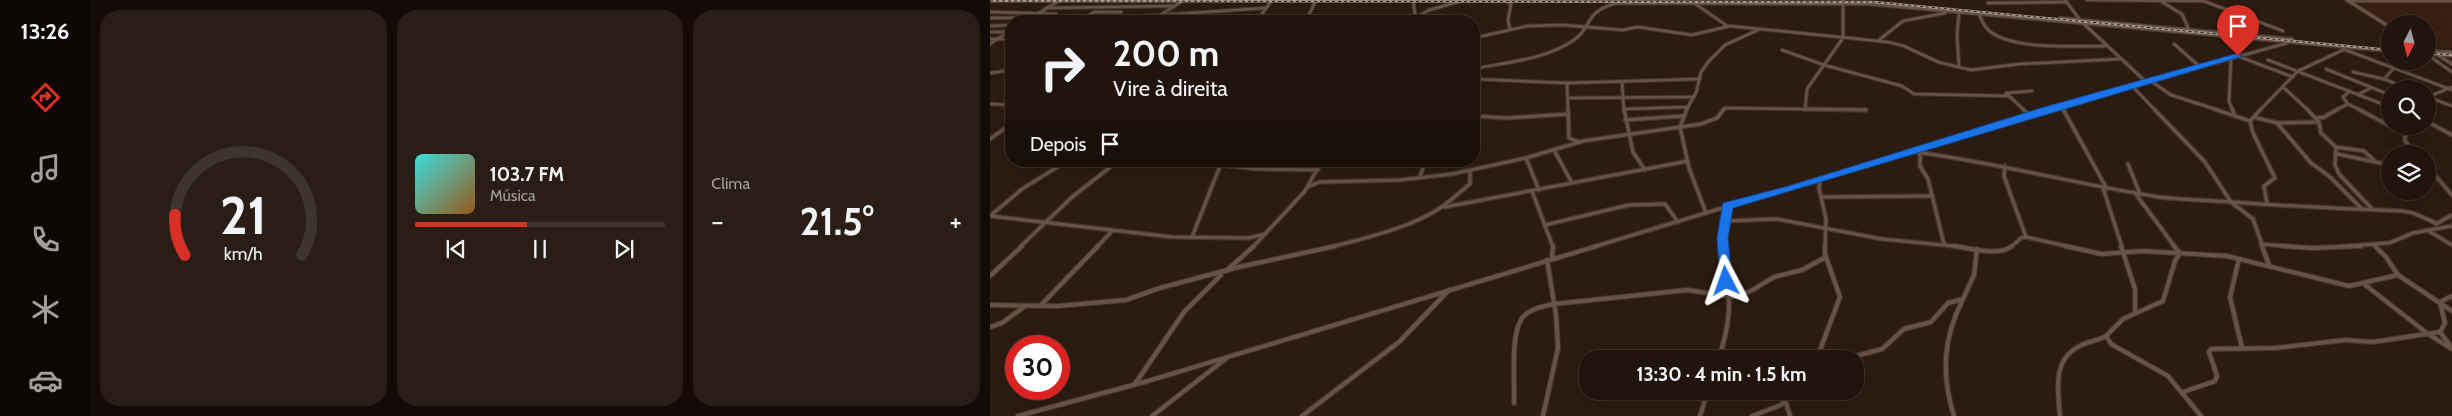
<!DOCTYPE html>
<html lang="pt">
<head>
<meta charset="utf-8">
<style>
  :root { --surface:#21140c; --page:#291d15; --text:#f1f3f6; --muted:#a29e9d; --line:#3e332d; --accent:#d93025 }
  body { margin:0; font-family:Cabin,sans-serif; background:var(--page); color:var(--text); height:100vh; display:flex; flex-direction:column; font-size:19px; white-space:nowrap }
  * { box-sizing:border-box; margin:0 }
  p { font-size:16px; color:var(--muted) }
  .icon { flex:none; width:28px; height:28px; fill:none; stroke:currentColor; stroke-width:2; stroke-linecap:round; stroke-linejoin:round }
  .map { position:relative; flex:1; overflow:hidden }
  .details { display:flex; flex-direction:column; gap:10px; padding:10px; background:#120b07; width:900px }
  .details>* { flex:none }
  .banner { position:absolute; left:15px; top:15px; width:475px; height:152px; border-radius:20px; box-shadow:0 5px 20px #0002,0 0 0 1px var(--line); background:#21140c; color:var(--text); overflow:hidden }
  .needle { width:32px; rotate:186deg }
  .controls { position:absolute; left:1391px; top:15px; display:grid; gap:10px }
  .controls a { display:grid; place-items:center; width:55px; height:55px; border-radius:50%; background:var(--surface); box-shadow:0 5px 20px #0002,0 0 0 1px var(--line); font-size:25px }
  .speed { position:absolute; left:15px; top:335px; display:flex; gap:10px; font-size:25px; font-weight:700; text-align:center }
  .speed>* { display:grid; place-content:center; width:65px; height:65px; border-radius:50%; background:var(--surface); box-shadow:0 5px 20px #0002,0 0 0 1px var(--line); line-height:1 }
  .speed .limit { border:8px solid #d22; background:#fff; color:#111 }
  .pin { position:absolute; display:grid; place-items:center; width:42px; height:42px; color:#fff; margin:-51px -21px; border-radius:50% 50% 50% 0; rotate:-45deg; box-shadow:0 0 5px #0007 }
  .pin .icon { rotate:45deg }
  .me { position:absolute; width:55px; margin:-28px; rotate:356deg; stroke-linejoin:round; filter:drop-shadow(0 0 4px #0008) }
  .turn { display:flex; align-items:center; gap:18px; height:105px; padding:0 25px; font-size:22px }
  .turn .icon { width:65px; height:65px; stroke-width:2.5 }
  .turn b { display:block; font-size:35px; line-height:42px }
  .then { display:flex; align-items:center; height:48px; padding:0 25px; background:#0003; gap:10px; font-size:19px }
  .big { font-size:38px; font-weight:800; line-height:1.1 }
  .details .card { flex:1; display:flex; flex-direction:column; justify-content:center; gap:8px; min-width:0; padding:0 18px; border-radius:20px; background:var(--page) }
  .details .dial { align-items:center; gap:0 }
  .dial svg { height:130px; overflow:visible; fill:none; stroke:var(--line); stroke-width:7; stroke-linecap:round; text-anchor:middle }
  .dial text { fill:var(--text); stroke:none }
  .song { display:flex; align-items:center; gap:15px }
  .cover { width:60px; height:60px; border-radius:8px; background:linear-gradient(135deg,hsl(180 70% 55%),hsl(30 70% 35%)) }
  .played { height:5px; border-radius:2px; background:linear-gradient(90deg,var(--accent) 45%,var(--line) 45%) }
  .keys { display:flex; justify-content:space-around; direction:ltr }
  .heat { display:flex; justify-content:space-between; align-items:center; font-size:28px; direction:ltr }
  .details .tiles { flex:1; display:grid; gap:10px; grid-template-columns:repeat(3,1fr) }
  .trip { position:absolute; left:589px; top:350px; width:285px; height:50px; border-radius:20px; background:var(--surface); box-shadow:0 5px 20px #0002,0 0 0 1px var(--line); font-weight:800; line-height:50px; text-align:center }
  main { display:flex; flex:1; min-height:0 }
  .dock { display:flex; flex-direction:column; width:90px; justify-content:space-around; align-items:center; background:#0d0805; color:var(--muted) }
  .dock .icon { width:35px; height:35px }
  .dock .selected { color:var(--accent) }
  .dock b { font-size:22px; color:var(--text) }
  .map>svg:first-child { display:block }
  .built { fill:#372011 }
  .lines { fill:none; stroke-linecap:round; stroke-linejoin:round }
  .minor-far2-casing { stroke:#443530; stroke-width:4.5 }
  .minor-far1-casing { stroke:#443530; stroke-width:5.5 }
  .minor-casing { stroke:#443530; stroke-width:6 }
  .tertiary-casing { stroke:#443530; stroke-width:5 }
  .minor-far2 { stroke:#675346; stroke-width:2.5 }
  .minor-far1 { stroke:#675346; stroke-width:3 }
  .minor { stroke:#675346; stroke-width:4 }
  .tertiary { stroke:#675346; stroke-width:3 }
  .rail-casing { stroke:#a3968e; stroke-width:2.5 }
  .rail { stroke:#2c1b10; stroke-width:1; stroke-dasharray:3; stroke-linecap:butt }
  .route { fill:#1a73e8; stroke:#114b97 }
</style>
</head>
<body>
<main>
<nav class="dock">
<b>13:26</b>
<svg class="icon selected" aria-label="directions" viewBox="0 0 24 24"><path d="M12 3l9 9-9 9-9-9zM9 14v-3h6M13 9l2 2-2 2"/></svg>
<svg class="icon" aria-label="music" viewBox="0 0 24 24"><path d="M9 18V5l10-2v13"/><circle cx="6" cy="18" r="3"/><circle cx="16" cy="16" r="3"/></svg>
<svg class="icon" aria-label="phone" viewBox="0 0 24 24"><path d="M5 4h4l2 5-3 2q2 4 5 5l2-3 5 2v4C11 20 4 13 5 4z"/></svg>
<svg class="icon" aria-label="climate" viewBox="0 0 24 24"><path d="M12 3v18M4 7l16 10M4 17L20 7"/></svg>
<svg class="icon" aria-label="car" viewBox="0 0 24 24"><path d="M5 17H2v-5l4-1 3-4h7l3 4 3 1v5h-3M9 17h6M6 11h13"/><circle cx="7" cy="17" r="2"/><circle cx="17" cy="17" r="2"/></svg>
</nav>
<section class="details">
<div class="tiles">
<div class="card dial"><svg viewBox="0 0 100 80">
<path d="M14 69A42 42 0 1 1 86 69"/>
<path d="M14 69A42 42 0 0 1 8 44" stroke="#d93025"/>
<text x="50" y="56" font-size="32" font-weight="700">21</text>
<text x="50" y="72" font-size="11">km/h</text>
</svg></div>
<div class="card">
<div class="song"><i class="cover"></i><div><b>103.7 FM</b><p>Música</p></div></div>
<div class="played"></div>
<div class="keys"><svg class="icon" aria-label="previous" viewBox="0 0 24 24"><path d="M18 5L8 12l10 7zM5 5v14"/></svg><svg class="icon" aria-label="pause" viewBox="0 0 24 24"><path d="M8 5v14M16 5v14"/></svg><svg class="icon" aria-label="next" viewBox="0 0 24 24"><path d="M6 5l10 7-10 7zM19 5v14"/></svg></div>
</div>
<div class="card"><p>Clima</p>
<div class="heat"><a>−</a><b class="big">21.5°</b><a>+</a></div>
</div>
</div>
</section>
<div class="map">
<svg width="1462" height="416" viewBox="0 0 1462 416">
  <rect width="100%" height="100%" fill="#2c1b10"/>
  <path class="built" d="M1365 2H1462V48L1442 49 1438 47V24H1400Z"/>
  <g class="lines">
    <g class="minor-far2-casing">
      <g id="minor-far2">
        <path d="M423 0 426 21"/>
        <path d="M514 0 521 4 518 20 520 29"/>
        <path d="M546 0H552"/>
        <path d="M1075 0 1090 20"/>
        <path d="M1097 0 1213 1"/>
        <path d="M1211 0 1293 31"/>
        <path d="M1359 1H1462"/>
        <path d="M1172 2 1192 14 1199 30"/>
        <path d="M704 3 736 25"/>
        <path d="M998 3 1076 2"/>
        <path d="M58 8 183 6"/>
        <path d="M0 12 66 14"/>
        <path d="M969 13 967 35 969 67"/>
        <path d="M989 14C992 21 995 29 1002 33 1028 50 1085 46 1116 46"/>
        <path d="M97 17 104 12H131"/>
        <path d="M0 18 141 17 276 8"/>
        <path d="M41 18 70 0"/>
        <path d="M425 18 439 10 475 0"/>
        <path d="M1070 18 1302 39"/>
        <path d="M161 21 194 0"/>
        <path d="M267 21 282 0"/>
        <path d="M316 21 326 0"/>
        <path d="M1094 24 1155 81"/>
        <path d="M0 26 21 25"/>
        <path d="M0 32H21"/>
        <path d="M484 38 537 26 573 25 633 30 648 27 702 35 740 26 898 42 914 46 948 62 981 70 1030 64 1129 59"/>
        <path d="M0 39H21"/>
        <path d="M889 40 913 21 955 13"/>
        <path d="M0 44 21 30"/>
        <path d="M1184 44 1209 66"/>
        <path d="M1353 49 1462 90"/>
        <path d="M792 50 834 65 912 86 924 94 1019 96 1016 93 1042 91"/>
        <path d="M1440 51 1462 52"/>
        <path d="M1438 54 1462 56"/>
        <path d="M1438 55 1462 72"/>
        <path d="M1250 57 1303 77"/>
        <path d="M1241 58 1239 102 1243 110"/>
        <path d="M1278 60 1400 107"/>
        <path d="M484 69C516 62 553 60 581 42 604 28 592 12 627 3L878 4 1400 51"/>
        <path d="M1336 69 1400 95"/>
        <path d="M1363 72 1394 79 1419 89"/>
        <path d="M0 73 21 70"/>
        <path d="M484 79 577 83 710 79"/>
        <path d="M1394 79 1404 68 1418 61"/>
        <path d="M1161 81 1181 95 1228 110"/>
        <path d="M577 83 578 110"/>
        <path d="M632 83 634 110"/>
        <path d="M1141 85 1165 110"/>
        <path d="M1293 87 1318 110"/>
        <path d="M1369 94 1381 88"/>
        <path d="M1019 96 1034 110"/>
        <path d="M1438 97 1462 106"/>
        <path d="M1438 97 1462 87"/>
        <path d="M578 98 704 97"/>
        <path d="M0 104 21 105"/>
        <path d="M1358 104 1370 110"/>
        <path d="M1071 106 1073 110"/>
        <path d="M635 109 698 107"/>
        <path d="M696 110 706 93 711 72 719 61 735 45 770 29"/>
        <path d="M733 110 735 108 876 110"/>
        <path d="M815 110 817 89 853 38V0"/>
        <path d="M1056 110 1297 43"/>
        <path d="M1270 110 1308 71 1353 50"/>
        <path d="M1346 110 1358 104 1353 97 1360 91"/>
      </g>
    </g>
    <g class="minor-far1-casing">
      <g id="minor-far1">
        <path d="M578 109 579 138 589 142"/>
        <path d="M634 109 643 152 655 170"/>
        <path d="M697 109 690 127 699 168 716 213"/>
        <path d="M816 109 876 110"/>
        <path d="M1033 109 1039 115"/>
        <path d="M1073 109 1117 189"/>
        <path d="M1164 109 1215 162 1241 202 1263 219 1273 247"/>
        <path d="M1224 109 1260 121"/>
        <path d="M1242 109 1245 116"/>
        <path d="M1271 109 1260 121 1263 133 1285 178 1274 186 1277 204"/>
        <path d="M1317 109 1329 122 1331 133 1346 147 1345 165 1349 174 1382 209"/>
        <path d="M1368 109 1415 134"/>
        <path d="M484 116 517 118 578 114"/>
        <path d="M1264 117 1287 123 1329 122"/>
        <path d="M1326 118 1334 117 1348 109"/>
        <path d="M635 120 693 116"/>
        <path d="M1438 122 1462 135"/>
        <path d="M1287 123 1321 163 1339 176 1372 209"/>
        <path d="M1411 126 1415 134V141L1426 154"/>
        <path d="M0 139 21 124"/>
        <path d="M1346 147 1374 151 1386 162"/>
        <path d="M564 150 582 183"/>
        <path d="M919 151C1004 162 1085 184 1169 197 1193 200 1217 200 1241 202 1298 206 1355 209 1412 211L1423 213 1446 223"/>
        <path d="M930 153V166L938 179 954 244"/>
        <path d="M1347 154 1400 165"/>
        <path d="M536 158 549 190"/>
        <path d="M1138 164 1150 194"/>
        <path d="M231 165 267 169 328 170"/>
        <path d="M1015 166 1014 176 1036 237"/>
        <path d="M1438 167 1462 195"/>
        <path d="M430 177 435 161"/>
        <path d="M830 179 829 188 836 219 835 247"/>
        <path d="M318 187 329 182 410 180 462 174 536 158 593 141 711 124 727 118 734 109"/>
        <path d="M1113 188 1132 247"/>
        <path d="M542 191 563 247"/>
        <path d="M1145 193 1185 247"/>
        <path d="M833 197 942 196"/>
        <path d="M455 207 698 161"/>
        <path d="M0 216 182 237 258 238 275 234"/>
        <path d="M0 216 32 189 77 161"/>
        <path d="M734 221 787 219 892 239 973 247"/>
        <path d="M1446 224 1462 215"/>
        <path d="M555 225 639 205 675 204 688 222"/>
        <path d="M1437 230 1462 245"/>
        <path d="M202 237 232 161"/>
        <path d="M1271 244 1308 247"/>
        <path d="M30 247 82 197 128 161"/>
        <path d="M107 247 121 232"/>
        <path d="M263 247 315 191 332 161"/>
        <path d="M341 247C376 238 424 227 453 206 463 199 471 191 480 184V171"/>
        <path d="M603 247 1061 109"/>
        <path d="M733 247 737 206"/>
        <path d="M1021 247 1031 238 1036 237 1080 247"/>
        <path d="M1345 247 1399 243 1423 233 1462 226"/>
      </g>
    </g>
    <g class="minor-casing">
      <g id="minor">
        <path d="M964 246C980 248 1009 257 1022 246"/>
        <path d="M1075 246 1112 254 1152 251 1237 256 1359 286 1408 275"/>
        <path d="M1131 246 1145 289V313"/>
        <path d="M1184 246 1190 253 1185 261 1173 301 1133 319 1116 336 1121 344 1178 376 1211 416"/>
        <path d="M1272 246 1279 265"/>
        <path d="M1292 246 1322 248 1371 246"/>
        <path d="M1385 246 1396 257 1408 275 1462 311"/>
        <path d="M562 259 563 246"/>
        <path d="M1249 259 1240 297 1252 348"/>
        <path d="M236 271 264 246"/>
        <path d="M0 276 32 246"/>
        <path d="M1374 284 1438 334 1462 349"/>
        <path d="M1462 296 1450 302 1455 323 1450 332 1462 348"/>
        <path d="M739 298 761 291 784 277 812 270 836 257"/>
        <path d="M0 305 68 306 136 300 170 288 249 267 346 246"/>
        <path d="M50 306 108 246"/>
        <path d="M0 327 12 323 35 306"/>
        <path d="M827 358 850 297 835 254V246"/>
        <path d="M729 359C734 341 739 323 739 305 739 286 733 266 733 246"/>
        <path d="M826 359 866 356 892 349 914 329 941 322 958 303 973 299 984 275 987 249"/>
        <path d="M145 384 194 312 231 275"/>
        <path d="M1193 392 1225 381 1227 376 1219 352 1221 349 1285 348 1355 340 1383 342 1450 332"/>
        <path d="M795 400 800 416"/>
        <path d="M524 403C525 382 520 335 532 318 539 309 554 306 564 304L697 290 739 296"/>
        <path d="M28 416 158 381 607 246"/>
        <path d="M162 416 238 357"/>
        <path d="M312 416 409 342 459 290"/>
        <path d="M553 416 568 348 566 315 557 260"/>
        <path d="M710 416 718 391"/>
        <path d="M762 416 791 405 803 391"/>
        <path d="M964 416C951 375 953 338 973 299"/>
        <path d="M1070 416C1068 390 1062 359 1090 346 1098 341 1108 341 1116 336"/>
      </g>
    </g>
    <g class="tertiary-casing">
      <g id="tertiary">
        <path d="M1357 0 1400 27"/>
        <path d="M1438 49 1462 64"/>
      </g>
    </g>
    <use href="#minor-far2" class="minor-far2"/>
    <use href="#minor-far1" class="minor-far1"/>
    <use href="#minor" class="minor"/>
    <use href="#tertiary" class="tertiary"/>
    <g class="rail-casing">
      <g id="rail">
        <path d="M0 1 884 2 1400 50"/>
        <path d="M1438 53 1462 55"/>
      </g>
    </g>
    <use href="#rail" class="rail"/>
  </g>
  <path class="route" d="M1245 54 1253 56 743 208 738 238 742 281 736 286 730 281 727 238 733 203 799 186 1051 108Z"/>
</svg>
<div class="controls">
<a><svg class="needle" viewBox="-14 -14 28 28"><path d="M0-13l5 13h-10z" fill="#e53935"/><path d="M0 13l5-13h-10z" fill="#a29e9d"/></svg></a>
<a><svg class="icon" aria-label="search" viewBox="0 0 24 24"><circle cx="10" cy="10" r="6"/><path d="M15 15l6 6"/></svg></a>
<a><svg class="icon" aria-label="layers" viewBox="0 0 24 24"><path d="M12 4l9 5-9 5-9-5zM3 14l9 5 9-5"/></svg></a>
</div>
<div class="speed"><div class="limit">30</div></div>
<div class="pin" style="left:1248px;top:56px;background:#d93025"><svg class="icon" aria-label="arrive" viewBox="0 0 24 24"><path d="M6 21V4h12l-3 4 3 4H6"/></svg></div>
<svg class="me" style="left:736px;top:281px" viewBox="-20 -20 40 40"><path d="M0-17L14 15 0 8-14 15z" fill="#1a73e8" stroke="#fff" stroke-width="4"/></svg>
<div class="trip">13:30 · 4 min · 1.5 km</div>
<div class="banner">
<div class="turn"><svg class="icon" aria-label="right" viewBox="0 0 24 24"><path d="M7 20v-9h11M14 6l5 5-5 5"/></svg><div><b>200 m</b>Vire à direita</div></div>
<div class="then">Depois<svg class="icon" aria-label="arrive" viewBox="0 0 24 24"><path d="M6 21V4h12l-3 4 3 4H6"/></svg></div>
</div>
</div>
</main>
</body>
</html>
